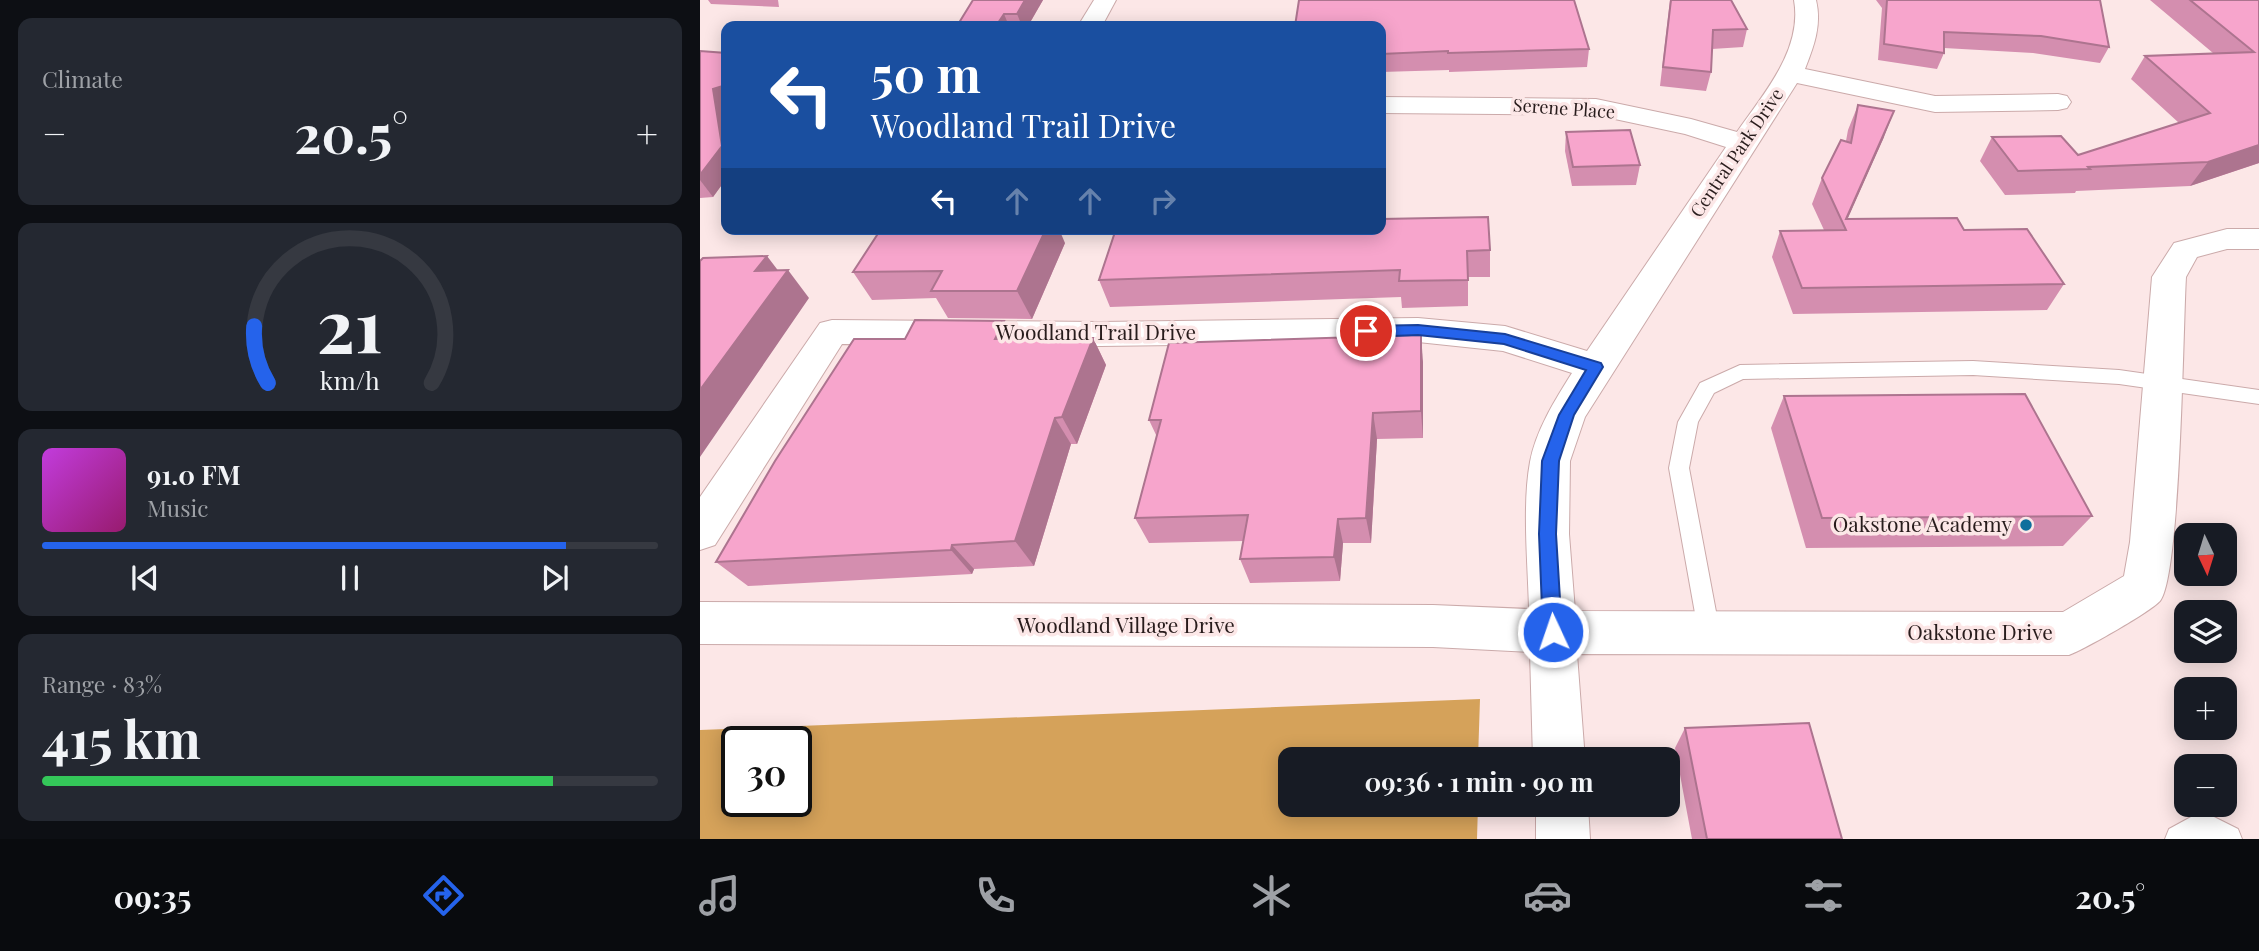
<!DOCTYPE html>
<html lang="en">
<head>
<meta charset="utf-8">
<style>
  :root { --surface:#171b24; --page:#242831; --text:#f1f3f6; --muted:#9ea1a6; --line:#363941; --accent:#2563eb }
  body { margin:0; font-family:"Playfair Display",serif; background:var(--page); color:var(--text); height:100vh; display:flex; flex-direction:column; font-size:26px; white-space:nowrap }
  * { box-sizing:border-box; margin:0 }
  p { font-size:23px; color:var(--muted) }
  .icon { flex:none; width:38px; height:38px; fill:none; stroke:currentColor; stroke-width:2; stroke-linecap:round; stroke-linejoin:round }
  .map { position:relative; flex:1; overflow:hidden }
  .details { display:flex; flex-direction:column; gap:18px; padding:18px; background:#0d0f14; width:700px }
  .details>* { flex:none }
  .banner { position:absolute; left:21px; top:21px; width:665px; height:214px; border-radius:14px; box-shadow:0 4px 18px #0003; background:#1a4fa0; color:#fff; overflow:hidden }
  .needle { width:46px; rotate:176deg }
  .buttons { position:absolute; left:1474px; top:523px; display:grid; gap:14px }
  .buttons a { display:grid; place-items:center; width:63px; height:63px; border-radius:14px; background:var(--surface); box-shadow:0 4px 18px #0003; font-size:35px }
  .speed { position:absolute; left:21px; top:726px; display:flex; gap:14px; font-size:35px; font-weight:700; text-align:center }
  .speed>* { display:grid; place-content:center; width:91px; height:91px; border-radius:50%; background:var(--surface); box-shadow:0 4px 18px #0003; line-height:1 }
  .speed .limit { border:4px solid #111; border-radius:10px; background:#fff; color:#111 }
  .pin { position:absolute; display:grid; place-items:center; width:60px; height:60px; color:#fff; margin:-30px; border:4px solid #fff; border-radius:50%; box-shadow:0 2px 7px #0007 }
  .me { position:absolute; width:77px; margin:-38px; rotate:357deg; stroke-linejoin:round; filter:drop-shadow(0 0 5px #0008) }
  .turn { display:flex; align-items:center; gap:24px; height:147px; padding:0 35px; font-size:32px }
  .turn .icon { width:91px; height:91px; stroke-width:2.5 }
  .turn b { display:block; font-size:49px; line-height:60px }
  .lanes { display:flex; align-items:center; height:66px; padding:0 35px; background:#0003; justify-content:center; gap:35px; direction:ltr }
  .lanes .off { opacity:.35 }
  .big { font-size:52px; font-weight:700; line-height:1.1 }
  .details .tile { flex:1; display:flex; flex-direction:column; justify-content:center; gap:10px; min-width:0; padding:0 24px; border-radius:14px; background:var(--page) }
  .details .dial { align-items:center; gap:0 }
  .dial svg { height:182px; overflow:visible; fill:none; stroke:var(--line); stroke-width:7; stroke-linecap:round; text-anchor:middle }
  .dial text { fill:var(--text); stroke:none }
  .song { display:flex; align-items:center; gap:21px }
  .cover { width:84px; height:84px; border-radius:10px; background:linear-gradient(135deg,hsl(290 70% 55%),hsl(320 70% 35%)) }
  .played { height:7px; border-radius:4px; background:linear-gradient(90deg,var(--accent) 85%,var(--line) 85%) }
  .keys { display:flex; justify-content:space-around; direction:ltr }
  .heat { display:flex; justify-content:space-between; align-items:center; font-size:38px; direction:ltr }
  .charge { height:10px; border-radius:5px; background:linear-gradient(90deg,#34c759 83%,var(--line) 0) }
  .trip { position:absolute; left:578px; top:747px; width:402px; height:70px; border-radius:14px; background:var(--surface); box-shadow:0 4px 18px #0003; font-weight:700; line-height:70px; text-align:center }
  .dock { display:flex; height:112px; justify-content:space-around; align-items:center; background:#090b0e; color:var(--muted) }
  .dock .icon { width:49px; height:49px }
  .dock .selected { color:var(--accent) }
  .dock b { font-size:32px; color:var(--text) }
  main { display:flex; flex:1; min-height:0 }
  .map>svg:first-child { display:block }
  .forest { fill:#d5a25a; fill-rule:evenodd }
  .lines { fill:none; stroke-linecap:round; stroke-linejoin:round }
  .lane-casing { stroke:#cbaaaa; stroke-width:2 }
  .street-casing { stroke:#cbaaaa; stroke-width:2 }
  .lane { fill:#fff; fill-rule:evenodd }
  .street { fill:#fff; fill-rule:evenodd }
  .wall { fill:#d48eaf }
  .shaded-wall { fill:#ad748f }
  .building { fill:#f7a5cc; stroke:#ad748f; stroke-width:2 }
  .route { fill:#2563eb; stroke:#184099; stroke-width:2 }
  .poi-dot { fill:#0e6f9d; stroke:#fce7e7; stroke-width:2.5 }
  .labels { text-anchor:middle; stroke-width:7; stroke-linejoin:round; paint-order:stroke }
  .far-street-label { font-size:18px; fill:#281c1c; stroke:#fce7e7 }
  .street-label { font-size:21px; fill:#281c1c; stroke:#fce7e7 }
  .poi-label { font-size:21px; fill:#281c1c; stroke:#fce7e7; text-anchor:end }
</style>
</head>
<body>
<main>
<section class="details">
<div class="tile"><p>Climate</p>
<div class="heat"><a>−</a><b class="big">20.5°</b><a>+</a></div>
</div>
<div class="tile dial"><svg viewBox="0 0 100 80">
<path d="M14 69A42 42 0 1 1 86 69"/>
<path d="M14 69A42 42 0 0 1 8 44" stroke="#2563eb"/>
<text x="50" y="56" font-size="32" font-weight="700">21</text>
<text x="50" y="72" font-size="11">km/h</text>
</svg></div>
<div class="tile">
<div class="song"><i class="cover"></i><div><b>91.0 FM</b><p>Music</p></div></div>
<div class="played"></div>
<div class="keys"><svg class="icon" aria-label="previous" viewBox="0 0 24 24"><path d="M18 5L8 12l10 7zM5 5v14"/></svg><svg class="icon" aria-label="pause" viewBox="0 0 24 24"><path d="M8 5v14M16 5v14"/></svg><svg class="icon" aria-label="next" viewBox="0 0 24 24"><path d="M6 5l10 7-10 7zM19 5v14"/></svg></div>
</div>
<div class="tile"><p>Range · 83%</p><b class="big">415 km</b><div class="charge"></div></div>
</section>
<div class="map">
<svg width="1559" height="839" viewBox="0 0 1559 839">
  <rect width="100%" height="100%" fill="#fce7e7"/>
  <path class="forest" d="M780 699 778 759 590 760V805H778L777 839H0V730ZM37 742H96V802H37Z"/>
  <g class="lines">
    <g class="lane-casing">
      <g id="lane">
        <path d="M1273 361 1419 370 1559 390V404L1419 384 1273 375 1043 379 1014 393 998 422 989 468 1020 633 1016 641 1008 644 1000 641 969 468 978 422 1000 383 1040 365Z"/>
        <path d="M1502 811 1538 829 1542 839H1465L1469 829Z"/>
      </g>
    </g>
    <g class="street-casing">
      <g id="street">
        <path d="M394 0H416L402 26H378Z"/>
        <path d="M1094 0H1116C1122 25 1114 46 1105 69L1235 96 1358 94 1367 96 1371 102 1367 108 1358 110 1235 112 1097 83 885 417 870 461 869 534 875 611 1363 612 1424 576 1430 542 1452 277 1474 243 1527 229H1559V249H1527L1497 257 1486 277C1483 325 1481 575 1460 601 1450 612 1385 649 1369 655L877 654 885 760H833L830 652 733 647 0 644V602L733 605 829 609C828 565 822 505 830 462 836 430 855 400 872 373L803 351 718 342 400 346 142 344 15 545 0 550V497L120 323 132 320 400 322 718 318 805 326 887 351 1026 147 985 134 896 115 681 113V97L896 99 991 119 1037 132C1063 94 1103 50 1094 0Z"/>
        <path d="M836 805H888L890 839H836Z"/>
      </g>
    </g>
    <use href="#lane" class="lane"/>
    <use href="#street" class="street"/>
  </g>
  <g class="wall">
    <path d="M8 0H78L79 7 11 4Z"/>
    <path d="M273 0H343L328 26H257Z"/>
    <path d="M970 0H1031L1047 29 1043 47 1012 49 1011 72 1006 91 960 86Z"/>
    <path d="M1176 0H1400L1409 47 1400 63 1333 53 1244 48V53L1237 69 1178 60 1182 8Z"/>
    <path d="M1450 0H1559V163L1490 186 1376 191 1375 193 1305 195 1280 161 1292 137 1378 155 1479 123 1431 79 1445 56 1513 53Z"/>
    <path d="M681 26 889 49 887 67 749 72V70L681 72Z"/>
    <path d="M0 51 26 53V179L13 197 0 198Z"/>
    <path d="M1158 105 1184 137 1147 219 1264 230 1364 284 1347 310 1093 314 1072 257 1080 231 1124 230 1112 204 1122 178 1146 141 1148 130Z"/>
    <path d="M866 132 940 165 936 185 872 186 865 151Z"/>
    <path d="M416 229 790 250V277H768V306L702 308 701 297 410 307 399 280Z"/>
    <path d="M365 243 332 319 248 318 236 298 172 300 153 272Z"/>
    <path d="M314 338H393L406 365 377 444H371L334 566 274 569 272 574 48 586 16 562Z"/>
    <path d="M723 362V438L677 439 671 543H643L640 581 550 583 540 559 544 541 449 543 435 518 457 437 449 420Z"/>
    <path d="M1084 396 1392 516 1363 546 1106 548 1071 428Z"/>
    <path d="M985 728 1142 839H992L975 748Z"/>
  </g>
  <g class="shaded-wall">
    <path d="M325 0H343L328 26H322L317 14Z"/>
    <path d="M304 14 309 26H296Z"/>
    <path d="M26 85V179L13 197 0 180V175L13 89Z"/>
    <path d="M1194 111 1184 137 1144 227V225Z"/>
    <path d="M1559 145V163L1490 186 1508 162Z"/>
    <path d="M346 229H359L365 243 332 319 317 291Z"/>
    <path d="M67 256 83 277 88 270 109 298 0 457V390L55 271Z"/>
    <path d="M304 321 319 348 295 339Z"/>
    <path d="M721 335 723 362V438L721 411Z"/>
    <path d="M393 338 406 365 377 444 362 417Z"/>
    <path d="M673 413 677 439 671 543 666 518Z"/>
    <path d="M355 418 371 444 334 566 315 541Z"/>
    <path d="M638 519 643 543 640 581 634 557Z"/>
    <path d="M252 545 274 569 272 574 251 550Z"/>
  </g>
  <g class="building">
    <path d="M273 0H325L317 14H304L296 26H257Z"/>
    <path d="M599 0H874L889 49 748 53V51L681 54V26H595Z"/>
    <path d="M971 0H1031L1047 29 1013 30 1011 72 963 67Z"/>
    <path d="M1187 0H1400L1409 47 1341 36 1244 32V53L1184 44Z"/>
    <path d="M1490 0H1559V145L1508 162 1388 167 1390 169 1318 171 1292 137 1361 136 1378 155 1510 113 1445 56 1554 52Z"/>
    <path d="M0 51 26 53V85L13 89 22 146 0 175Z"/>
    <path d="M1158 105 1194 111 1146 219 1257 218 1264 230 1327 229 1364 284 1102 288 1080 231 1146 230 1122 178 1141 140 1151 143Z"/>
    <path d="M930 130 940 165 873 167 866 132Z"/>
    <path d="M788 217 790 250 767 251 768 280 699 281 700 270 399 280 416 229H681V219Z"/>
    <path d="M181 229H346L317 291H231L242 271 153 272Z"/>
    <path d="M67 256 55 271 88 270 0 390V261L3 258Z"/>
    <path d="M215 320 304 321 295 339 393 338 362 417 355 418 315 541 252 545 251 550 16 562 75 461 154 339H205Z"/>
    <path d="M721 335V411L673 413 666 518 638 519 634 557 540 559 548 515 435 518 461 420H449L469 343Z"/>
    <path d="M1325 394 1392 516 1122 518 1084 396Z"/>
    <path d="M1109 723 1142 839H1007L985 728Z"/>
  </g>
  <path class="route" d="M718 325 805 334 901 363 903 367 874 415 859 461 856 534 862 632 859 638 853 641 846 638 843 632 839 534 842 461 859 415 886 370 804 344 718 335 666 337 658 331 666 326Z"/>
  <circle class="poi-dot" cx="1326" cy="525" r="7"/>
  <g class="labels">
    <g class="far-street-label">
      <text transform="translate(864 109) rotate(4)" y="6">Serene Place</text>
      <text transform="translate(1037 153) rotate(-56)" y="6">Central Park Drive</text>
    </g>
    <g class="street-label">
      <text x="396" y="340">Woodland Trail Drive</text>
      <text x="426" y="633">Woodland Village Drive</text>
      <text x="1280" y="640">Oakstone Drive</text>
    </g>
    <g class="poi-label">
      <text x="1312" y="532">Oakstone Academy</text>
    </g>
  </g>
</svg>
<div class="buttons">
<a><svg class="needle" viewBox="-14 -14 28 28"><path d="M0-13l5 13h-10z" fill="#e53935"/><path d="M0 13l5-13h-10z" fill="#9ea1a6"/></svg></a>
<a><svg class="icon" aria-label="layers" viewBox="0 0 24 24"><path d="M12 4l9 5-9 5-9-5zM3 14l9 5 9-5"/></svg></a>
<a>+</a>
<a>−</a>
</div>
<div class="speed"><div class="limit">30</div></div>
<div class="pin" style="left:666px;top:331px;background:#d93025"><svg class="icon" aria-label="arrive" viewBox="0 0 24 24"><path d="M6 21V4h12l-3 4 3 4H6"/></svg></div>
<svg class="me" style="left:853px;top:632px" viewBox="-20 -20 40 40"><circle r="17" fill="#2563eb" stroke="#fff" stroke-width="3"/><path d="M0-11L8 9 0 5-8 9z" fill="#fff"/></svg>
<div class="trip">09:36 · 1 min · 90 m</div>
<div class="banner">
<div class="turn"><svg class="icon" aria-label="left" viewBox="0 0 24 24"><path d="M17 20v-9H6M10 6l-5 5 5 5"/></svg><div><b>50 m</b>Woodland Trail Drive</div></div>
<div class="lanes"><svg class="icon" aria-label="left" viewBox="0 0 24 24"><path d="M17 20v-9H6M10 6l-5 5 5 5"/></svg><svg class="icon off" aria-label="ahead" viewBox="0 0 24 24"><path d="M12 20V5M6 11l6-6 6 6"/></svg><svg class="icon off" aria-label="ahead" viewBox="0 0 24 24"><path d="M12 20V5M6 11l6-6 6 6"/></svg><svg class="icon off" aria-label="right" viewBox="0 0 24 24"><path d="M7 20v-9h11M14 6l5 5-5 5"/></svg></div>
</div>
</div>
</main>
<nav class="dock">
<b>09:35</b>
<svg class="icon selected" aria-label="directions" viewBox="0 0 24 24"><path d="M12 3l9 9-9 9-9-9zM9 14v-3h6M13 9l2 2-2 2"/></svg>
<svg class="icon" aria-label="music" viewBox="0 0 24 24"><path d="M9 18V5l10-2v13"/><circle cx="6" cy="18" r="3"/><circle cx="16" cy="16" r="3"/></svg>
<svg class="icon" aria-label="phone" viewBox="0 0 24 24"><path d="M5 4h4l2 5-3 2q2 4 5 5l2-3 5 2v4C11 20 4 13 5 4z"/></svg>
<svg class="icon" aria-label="climate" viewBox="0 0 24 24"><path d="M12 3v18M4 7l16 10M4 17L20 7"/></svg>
<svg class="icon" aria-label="car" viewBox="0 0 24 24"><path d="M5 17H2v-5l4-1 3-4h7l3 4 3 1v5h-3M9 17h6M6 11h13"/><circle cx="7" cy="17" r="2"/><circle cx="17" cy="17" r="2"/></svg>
<svg class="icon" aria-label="filters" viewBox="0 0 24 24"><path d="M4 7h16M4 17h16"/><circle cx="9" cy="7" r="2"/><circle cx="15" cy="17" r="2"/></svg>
<b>20.5°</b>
</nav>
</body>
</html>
